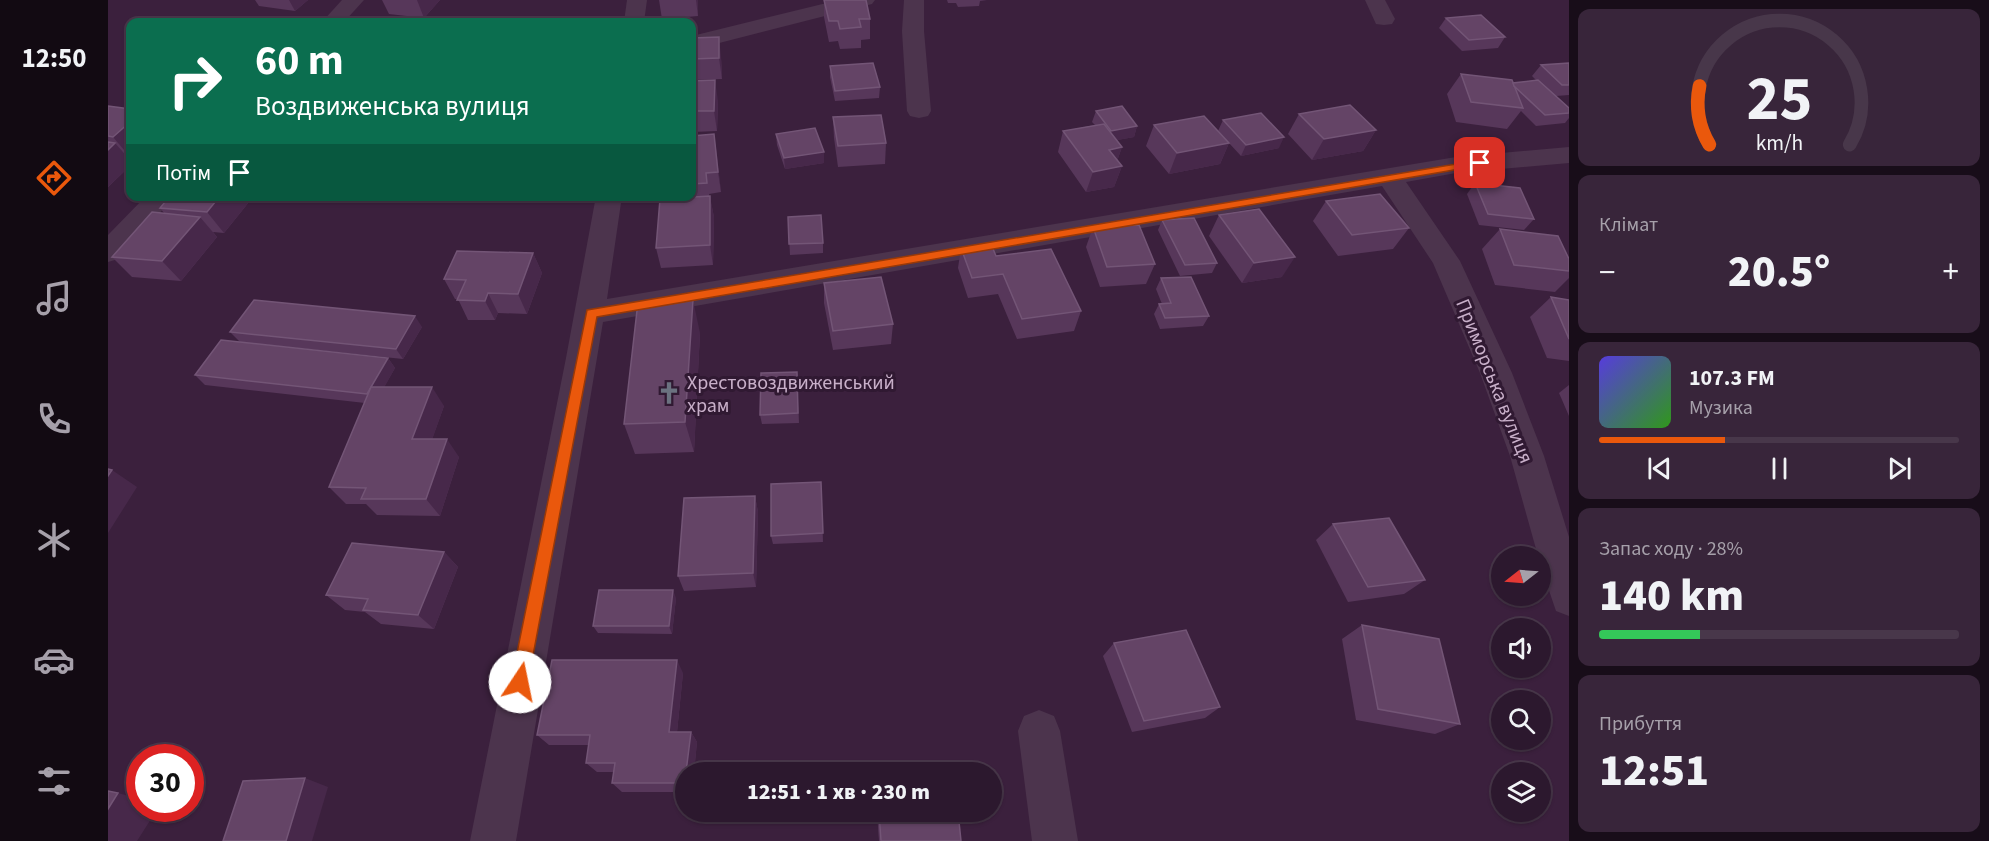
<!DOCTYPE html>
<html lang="uk">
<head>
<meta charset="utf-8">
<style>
  :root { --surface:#2c182e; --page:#38253a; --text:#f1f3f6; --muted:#a6a0aa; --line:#48374a; --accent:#ea580c }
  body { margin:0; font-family:"Source Sans 3",sans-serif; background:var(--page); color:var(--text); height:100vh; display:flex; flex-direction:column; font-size:22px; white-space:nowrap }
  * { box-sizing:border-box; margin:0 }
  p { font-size:20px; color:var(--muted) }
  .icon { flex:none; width:33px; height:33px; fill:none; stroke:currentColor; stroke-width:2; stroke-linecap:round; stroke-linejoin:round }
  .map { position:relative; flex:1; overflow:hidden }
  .sheet { display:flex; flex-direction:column; gap:9px; padding:9px; background:#180d19; width:420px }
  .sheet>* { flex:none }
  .hud { position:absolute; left:18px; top:18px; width:570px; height:183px; border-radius:12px; box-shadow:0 2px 4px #0004,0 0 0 2px var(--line); background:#0b6e4f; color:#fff; overflow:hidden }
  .needle { width:39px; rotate:253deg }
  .controls { position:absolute; left:1383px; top:546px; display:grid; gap:12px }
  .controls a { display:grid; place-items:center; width:60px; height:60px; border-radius:50%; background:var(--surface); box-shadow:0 2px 4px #0004,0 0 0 2px var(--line); font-size:30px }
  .speed { position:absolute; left:18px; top:744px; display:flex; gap:12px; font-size:30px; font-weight:700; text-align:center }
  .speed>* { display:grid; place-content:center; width:78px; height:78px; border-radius:50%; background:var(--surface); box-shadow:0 2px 4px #0004,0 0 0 2px var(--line); line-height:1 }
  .speed .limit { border:9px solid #d22; background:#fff; color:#111 }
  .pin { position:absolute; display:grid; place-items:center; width:51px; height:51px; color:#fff; margin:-26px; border-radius:12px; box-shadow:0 3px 9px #0006 }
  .me { position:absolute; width:66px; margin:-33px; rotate:11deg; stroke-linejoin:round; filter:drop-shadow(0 0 4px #0008) }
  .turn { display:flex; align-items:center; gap:21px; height:126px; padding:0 30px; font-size:27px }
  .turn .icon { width:78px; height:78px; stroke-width:2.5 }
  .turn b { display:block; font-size:42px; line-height:51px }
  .then { display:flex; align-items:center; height:57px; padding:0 30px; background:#0003; gap:12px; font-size:22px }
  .big { font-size:45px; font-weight:800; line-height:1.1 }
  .sheet .widget { flex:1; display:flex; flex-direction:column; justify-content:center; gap:9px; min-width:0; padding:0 21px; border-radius:12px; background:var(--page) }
  .sheet .dial { align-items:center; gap:0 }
  .dial svg { height:156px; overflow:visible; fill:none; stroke:var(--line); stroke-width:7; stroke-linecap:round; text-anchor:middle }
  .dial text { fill:var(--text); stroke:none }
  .song { display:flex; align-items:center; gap:18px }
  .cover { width:72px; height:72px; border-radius:9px; background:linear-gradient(135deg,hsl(250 70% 55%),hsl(110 70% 35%)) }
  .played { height:6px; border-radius:3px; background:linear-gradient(90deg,var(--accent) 35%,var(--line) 35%) }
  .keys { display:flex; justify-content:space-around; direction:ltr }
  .heat { display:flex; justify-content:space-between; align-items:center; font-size:33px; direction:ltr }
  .charge { height:9px; border-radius:4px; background:linear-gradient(90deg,#34c759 28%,var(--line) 0) }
  .trip { position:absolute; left:567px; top:762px; width:327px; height:60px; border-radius:30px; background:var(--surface); box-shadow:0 2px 4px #0004,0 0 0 2px var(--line); font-weight:800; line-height:60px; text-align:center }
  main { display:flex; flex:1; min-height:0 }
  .tab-bar { display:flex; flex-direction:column; width:108px; justify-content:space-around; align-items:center; background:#120a12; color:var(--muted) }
  .tab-bar .icon { width:42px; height:42px }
  .tab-bar .active { color:var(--accent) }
  .tab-bar b { font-size:27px; color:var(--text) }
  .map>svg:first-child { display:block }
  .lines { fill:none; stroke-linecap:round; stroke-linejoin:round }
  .minor { fill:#4c344d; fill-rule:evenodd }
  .wall { fill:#57375a }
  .shaded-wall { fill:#47284a }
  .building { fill:#644466; stroke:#735576; stroke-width:1.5 }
  .route { fill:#ea580c; stroke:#983908; stroke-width:1.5 }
  .labels { text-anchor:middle; stroke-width:6; stroke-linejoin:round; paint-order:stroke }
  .street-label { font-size:20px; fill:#c8afc9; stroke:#301932 }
  .poi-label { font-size:20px; fill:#c8afc9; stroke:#301932; text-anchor:start }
</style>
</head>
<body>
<main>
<nav class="tab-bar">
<b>12:50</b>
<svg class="icon active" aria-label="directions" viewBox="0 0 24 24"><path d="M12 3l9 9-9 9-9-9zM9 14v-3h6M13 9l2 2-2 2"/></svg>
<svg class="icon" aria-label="music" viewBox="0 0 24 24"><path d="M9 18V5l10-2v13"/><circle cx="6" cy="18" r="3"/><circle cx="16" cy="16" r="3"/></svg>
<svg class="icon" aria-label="phone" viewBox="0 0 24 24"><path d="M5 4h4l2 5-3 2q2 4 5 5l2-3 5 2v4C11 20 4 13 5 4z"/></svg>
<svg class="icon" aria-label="climate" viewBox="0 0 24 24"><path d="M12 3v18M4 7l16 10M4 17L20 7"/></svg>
<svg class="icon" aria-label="car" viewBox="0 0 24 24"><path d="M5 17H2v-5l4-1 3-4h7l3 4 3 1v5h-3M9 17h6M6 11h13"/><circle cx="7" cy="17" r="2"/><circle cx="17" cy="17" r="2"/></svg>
<svg class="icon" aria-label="filters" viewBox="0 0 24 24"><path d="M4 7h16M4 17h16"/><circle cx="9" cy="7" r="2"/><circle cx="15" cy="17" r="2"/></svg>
</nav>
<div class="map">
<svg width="1461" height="841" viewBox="0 0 1461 841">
  <rect width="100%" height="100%" fill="#3b203d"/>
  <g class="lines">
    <g class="minor">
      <path d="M234 0H256L236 22H214Z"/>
      <path d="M519 0H539L536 22H516Z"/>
      <path d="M731 0H767L764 4 584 50V36Z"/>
      <path d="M796 0H816V31L823 111 820 116 811 118 802 116 799 111 794 31Z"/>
      <path d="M1257 0H1277L1287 19 1284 24 1276 25 1268 24Z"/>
      <path d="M1461 147V163L1348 173 1298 182 1352 261 1404 373 1436 456 1461 537V616L1448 611 1432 564V556H1430L1402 456 1372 373 1325 263 1274 186 495 322 408 841H362L458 358 488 196H514L499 299 1348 157Z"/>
      <path d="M38 196H67L10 259 0 262V235Z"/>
      <path d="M931 710 946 716 952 731 970 841H924L910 731 916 716Z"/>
    </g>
  </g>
  <g class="wall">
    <path d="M147 0H200L187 11 151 6Z"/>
    <path d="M274 0H332L316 18 281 14Z"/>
    <path d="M551 0H590V16L554 19Z"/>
    <path d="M716 0H758L762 19V39L753 40V48L732 49 730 41 721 42 716 17Z"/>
    <path d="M839 0H879L872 1 871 6 850 7 848 3H840Z"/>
    <path d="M1338 18 1397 37 1390 48 1354 51 1331 28Z"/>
    <path d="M584 38 613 57 614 79 584 80Z"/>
    <path d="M1461 63V95L1448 96 1461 108V118L1457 123 1428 126 1413 111 1399 129 1348 122 1339 94 1353 74 1405 83 1429 81 1424 76 1433 65Z"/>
    <path d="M722 66 772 87 771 98 727 101 722 77Z"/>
    <path d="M584 81 610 101 609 131 584 132Z"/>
    <path d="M0 106 22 109V157H19L22 160V166L0 187Z"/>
    <path d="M988 111 1029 126 1026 137 1009 140 1014 147 1009 161 1014 166 1006 187 978 192 950 152 955 131 987 125 984 122Z"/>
    <path d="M1191 114 1268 130 1255 151 1204 160 1180 134Z"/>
    <path d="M725 117 778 143 777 164 730 167 726 138Z"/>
    <path d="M1115 120 1171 148 1133 156 1121 143 1112 164 1061 174 1038 146 1046 125 1110 131Z"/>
    <path d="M606 134 613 192 601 194 606 217 605 265 553 268 548 248 561 198 560 196H584V136Z"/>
    <path d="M668 134 716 152V163L677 169 669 145Z"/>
    <path d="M1367 183 1426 219 1416 230 1371 225 1359 194Z"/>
    <path d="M62 196 145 197 116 233 105 232 109 237 73 281 24 277 4 257 56 213 52 208Z"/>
    <path d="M1218 201 1301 228 1285 249 1230 256 1205 221Z"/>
    <path d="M1111 215 1174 277 1134 283 1101 236Z"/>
    <path d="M680 217 715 243V253L682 255Z"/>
    <path d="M1054 220 1109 263 1104 273 1072 276 1050 230Z"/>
    <path d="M985 227 1047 264 1038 284 992 287 978 247Z"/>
    <path d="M1392 229 1461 259V278L1447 292 1387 285 1374 249Z"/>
    <path d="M853 248 888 256 973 311 966 331 909 339 890 294 860 298 850 268Z"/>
    <path d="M425 253 434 273 419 314 390 313 387 320H360L350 299H347L336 279Z"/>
    <path d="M1053 278 1101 316 1095 326 1052 329 1046 314 1051 304H1054L1048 289Z"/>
    <path d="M716 283 785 324 783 344 725 350 716 303Z"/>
    <path d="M1443 297 1461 300V361L1439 358 1422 317Z"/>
    <path d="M314 327 295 359 132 342 122 332Z"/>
    <path d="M592 333 586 452 527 454 516 424Z"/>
    <path d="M280 358 287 368 276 387 336 406 324 439 351 457 332 516 269 515 258 504H238L221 487 257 403 97 385 87 375Z"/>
    <path d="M689 372 691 423 654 424 652 415Z"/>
    <path d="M1461 385V416L1451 393Z"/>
    <path d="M713 482 715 542 665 544 663 536Z"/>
    <path d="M647 496 650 512 648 587 576 591 570 576Z"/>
    <path d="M1225 524 1317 580 1296 594 1240 602 1208 540Z"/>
    <path d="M336 552 350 567 326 629 273 624 257 612 237 610 218 595Z"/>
    <path d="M568 598 564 634 490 633 485 626Z"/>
    <path d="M1254 625 1352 724 1327 734 1248 720 1234 639Z"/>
    <path d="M1006 643 1112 707 1097 718 1024 732 995 656Z"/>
    <path d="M575 673 569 732H583L589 742 586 772H578V792H514L504 783 506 772H489L478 763 481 745H441L429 735Z"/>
    <path d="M769 812H850L853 841H771Z"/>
  </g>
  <g class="shaded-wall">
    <path d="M181 0H200L187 11Z"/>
    <path d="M309 0H332L316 18Z"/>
    <path d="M588 0H590V16Z"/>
    <path d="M611 37 613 57 614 79 611 58Z"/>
    <path d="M607 80 610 101 609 131 606 111Z"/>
    <path d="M22 122V157L5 137Z"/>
    <path d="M1029 126 1026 137 999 142 1003 131Z"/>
    <path d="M1268 130 1255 151 1204 160 1216 139Z"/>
    <path d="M606 134 609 155 613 192 610 172Z"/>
    <path d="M1176 137 1171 148 1133 156 1138 145Z"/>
    <path d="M7 143 22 160V166L0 187V150Z"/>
    <path d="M1121 143 1112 164 1061 174 1069 153Z"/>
    <path d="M1014 147 1007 167 1014 166 1006 187 978 192 985 172 1001 150Z"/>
    <path d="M716 152V163L677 169 676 158Z"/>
    <path d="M112 196 145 197 116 233 99 212Z"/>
    <path d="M602 196 606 217 605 265 602 245Z"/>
    <path d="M92 217 109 237 73 281 54 261Z"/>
    <path d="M425 253 434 273 419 314 410 294Z"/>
    <path d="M1187 257 1174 277 1134 283 1146 263Z"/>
    <path d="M380 293 390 313 387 320 377 301Z"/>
    <path d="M585 300 592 333 586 452 577 422Z"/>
    <path d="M307 316 314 327 295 359 288 349Z"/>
    <path d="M280 358 287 368 267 404 259 394Z"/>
    <path d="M324 387 336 406 318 457 304 439Z"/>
    <path d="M339 439 351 457 332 516 318 499Z"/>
    <path d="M4 470 29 487 0 533V476Z"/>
    <path d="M647 496 650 512 648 587 645 573Z"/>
    <path d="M336 552 350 567 326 629 310 615Z"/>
    <path d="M565 590 568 598 564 634 561 626Z"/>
    <path d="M569 660 575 673 568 742 561 732Z"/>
    <path d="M583 732 589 742 586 772H578Z"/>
    <path d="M197 778 220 787 204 841H178Z"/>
    <path d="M10 793 32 799V808H50L29 841H0V809Z"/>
  </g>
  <g class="building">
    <path d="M716 0H758L762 19H751L753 27 732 29 730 21H721Z"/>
    <path d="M1373 15 1397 37 1361 40 1338 18Z"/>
    <path d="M102 19 127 22H98Z"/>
    <path d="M245 20 270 22H242Z"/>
    <path d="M611 37V58L584 59V38Z"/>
    <path d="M765 63 772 87 727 91 722 66Z"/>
    <path d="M1461 63V85H1454L1433 65Z"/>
    <path d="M1353 74 1404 80 1415 108 1363 102Z"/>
    <path d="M607 80 606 111H584V81Z"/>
    <path d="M1430 80 1461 108V113L1437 115 1406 86 1405 83Z"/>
    <path d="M1242 105 1268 130 1216 139 1191 114Z"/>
    <path d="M0 106 22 109V122L5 137 0 136Z"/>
    <path d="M1014 106 1029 126 1003 131 988 111Z"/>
    <path d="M1153 113 1176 137 1138 145 1115 120Z"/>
    <path d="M773 115 778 143 730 146 725 117Z"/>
    <path d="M1096 116 1121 143 1069 153 1046 125Z"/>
    <path d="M996 124 1014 147 1001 150 1014 166 985 172 955 131Z"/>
    <path d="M707 128 716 152 676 158 668 134Z"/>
    <path d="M606 134 610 172 598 173 599 183 584 184V136Z"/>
    <path d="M0 142 7 143 0 150Z"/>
    <path d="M1367 183 1412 188 1426 219 1380 214Z"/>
    <path d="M1272 194 1301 228 1244 235 1218 201Z"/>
    <path d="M62 196H112L99 212 52 208Z"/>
    <path d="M602 196V245L548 248 552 199Z"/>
    <path d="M1151 209 1187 257 1146 263 1111 215Z"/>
    <path d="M44 212 92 217 54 261 4 257Z"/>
    <path d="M713 215 715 243 681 244 680 217Z"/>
    <path d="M1086 218 1109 263 1077 265 1054 220Z"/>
    <path d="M1031 225 1047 264 999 267 985 227Z"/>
    <path d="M1392 229 1450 236 1461 259V271L1406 265Z"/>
    <path d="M883 244 888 256 943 249 973 311 914 319 895 274 864 278 853 248Z"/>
    <path d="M349 251 425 253 410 294 380 293 377 301 349 300 358 280 336 279Z"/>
    <path d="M773 277 785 324 725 331 716 283Z"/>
    <path d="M1083 277 1101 316 1057 318 1051 304 1063 303 1053 278Z"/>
    <path d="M1443 297 1461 300V339Z"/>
    <path d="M146 300 307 316 288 349 122 332Z"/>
    <path d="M585 300 577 422 516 424 530 302Z"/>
    <path d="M113 340 280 358 259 394 87 375Z"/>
    <path d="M689 372 690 413 652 415 653 373Z"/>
    <path d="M263 387H324L304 439H339L318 499H253L258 488 221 487Z"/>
    <path d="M0 469 4 470 0 476Z"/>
    <path d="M713 482 715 533 663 536V484Z"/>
    <path d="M647 496 645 573 570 576 576 498Z"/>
    <path d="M1281 518 1317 580 1260 587 1225 524Z"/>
    <path d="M244 543 336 552 310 615 255 610 260 599 218 595Z"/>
    <path d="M491 590H565L561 626H485Z"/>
    <path d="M1254 625 1331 639 1352 724 1270 709Z"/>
    <path d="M1078 630 1112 707 1036 721 1006 643Z"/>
    <path d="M444 660H569L561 732H583L578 772 577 783H504L507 763H478L482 735H429Z"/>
    <path d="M197 778 178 841H115L135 781Z"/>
    <path d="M0 791 10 793 0 809Z"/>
    <path d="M771 812H850L853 841H773Z"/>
  </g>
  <path class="route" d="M1372 160 1375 161V165L489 317 420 682 418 688 412 690 406 688 403 682 479 310Z"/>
  <defs>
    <g id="church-bare" transform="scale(1.8)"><path d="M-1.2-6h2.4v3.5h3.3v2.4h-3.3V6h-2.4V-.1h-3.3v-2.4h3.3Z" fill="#6b7280" stroke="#301932" stroke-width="2.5" paint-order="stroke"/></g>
  </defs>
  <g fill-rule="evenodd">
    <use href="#church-bare" x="561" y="393"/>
  </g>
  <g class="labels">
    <g class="street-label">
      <text transform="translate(1387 381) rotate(68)" y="7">Приморська вулиця</text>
    </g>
    <g class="poi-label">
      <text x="579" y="389">Хрестовоздвиженський<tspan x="579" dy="23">храм</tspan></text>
    </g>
  </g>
</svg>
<div class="controls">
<a><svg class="needle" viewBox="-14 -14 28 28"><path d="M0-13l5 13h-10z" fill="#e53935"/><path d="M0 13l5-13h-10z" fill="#a6a0aa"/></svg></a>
<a><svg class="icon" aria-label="sound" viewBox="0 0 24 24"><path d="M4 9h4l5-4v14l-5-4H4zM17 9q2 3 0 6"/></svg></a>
<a><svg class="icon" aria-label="search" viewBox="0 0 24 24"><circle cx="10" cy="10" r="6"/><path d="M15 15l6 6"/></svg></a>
<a><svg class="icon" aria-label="layers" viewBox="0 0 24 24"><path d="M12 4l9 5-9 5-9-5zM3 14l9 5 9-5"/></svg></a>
</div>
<div class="speed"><div class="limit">30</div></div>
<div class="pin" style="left:1372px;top:163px;background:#d93025"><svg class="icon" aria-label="arrive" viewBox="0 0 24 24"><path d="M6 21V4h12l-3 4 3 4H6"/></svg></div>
<svg class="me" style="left:412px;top:682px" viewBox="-20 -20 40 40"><circle r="19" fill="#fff"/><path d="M0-13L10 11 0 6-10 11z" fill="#ea580c"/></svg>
<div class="trip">12:51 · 1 хв · 230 m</div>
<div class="hud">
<div class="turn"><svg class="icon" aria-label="right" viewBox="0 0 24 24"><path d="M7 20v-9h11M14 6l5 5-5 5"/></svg><div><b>60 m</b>Воздвиженська вулиця</div></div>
<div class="then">Потім<svg class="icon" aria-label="arrive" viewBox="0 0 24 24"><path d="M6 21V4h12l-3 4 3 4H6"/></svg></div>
</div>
</div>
<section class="sheet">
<div class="widget dial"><svg viewBox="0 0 100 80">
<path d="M14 69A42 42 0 1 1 86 69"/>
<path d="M14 69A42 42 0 0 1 9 39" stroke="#ea580c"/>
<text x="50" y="56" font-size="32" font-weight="700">25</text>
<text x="50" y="72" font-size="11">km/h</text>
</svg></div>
<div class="widget"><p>Клімат</p>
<div class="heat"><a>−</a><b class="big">20.5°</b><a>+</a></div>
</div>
<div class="widget">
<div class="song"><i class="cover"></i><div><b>107.3 FM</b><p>Музика</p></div></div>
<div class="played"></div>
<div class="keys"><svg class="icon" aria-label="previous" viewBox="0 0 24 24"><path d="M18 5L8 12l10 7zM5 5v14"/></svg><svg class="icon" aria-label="pause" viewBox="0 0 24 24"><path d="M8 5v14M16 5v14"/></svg><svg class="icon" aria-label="next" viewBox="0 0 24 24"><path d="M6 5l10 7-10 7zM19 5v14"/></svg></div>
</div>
<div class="widget"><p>Запас ходу · 28%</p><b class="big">140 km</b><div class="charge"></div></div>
<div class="widget"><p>Прибуття</p><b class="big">12:51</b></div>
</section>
</main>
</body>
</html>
